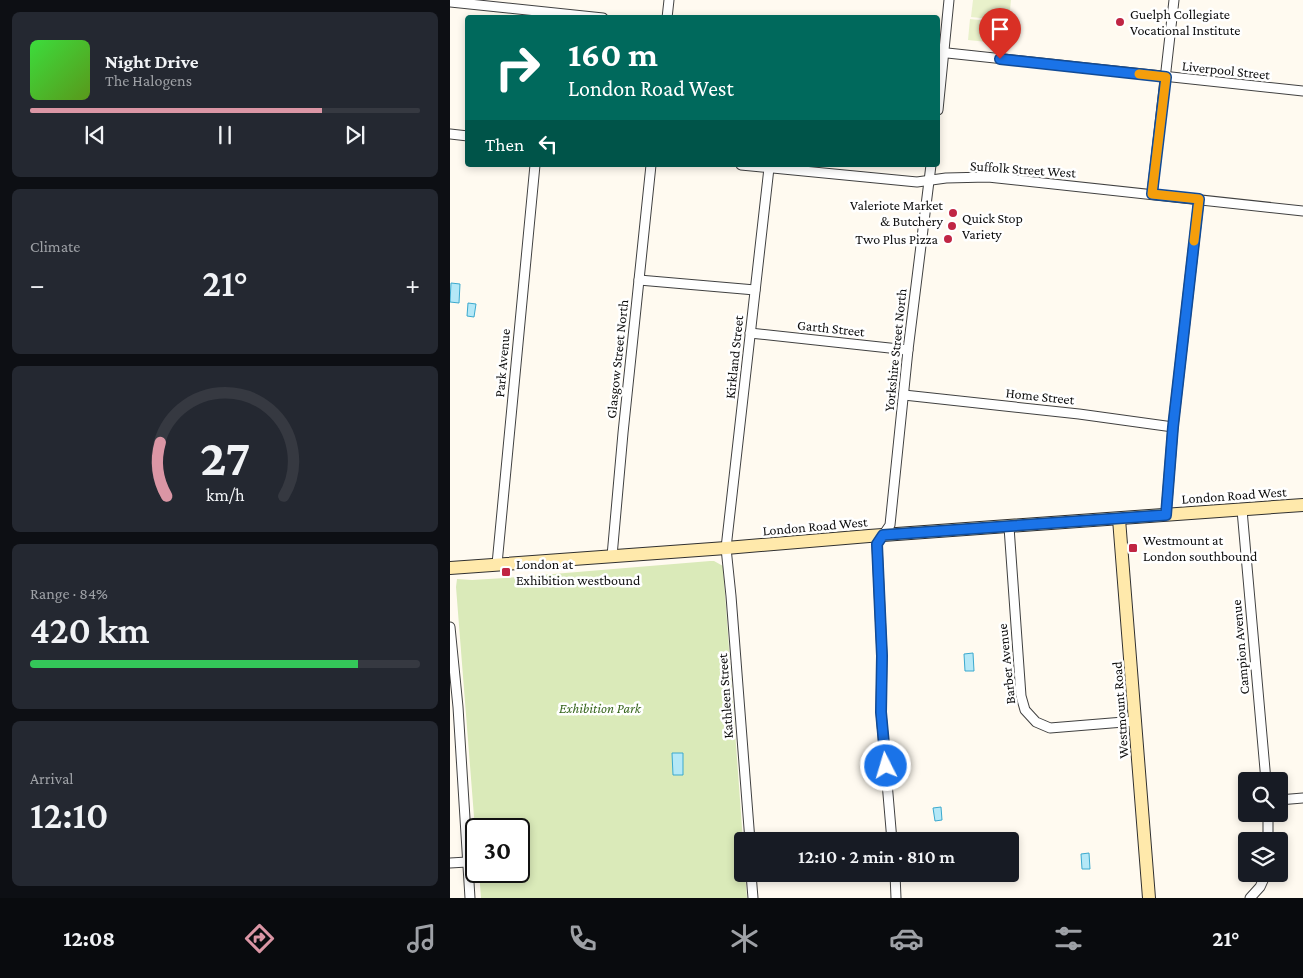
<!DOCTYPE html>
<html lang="en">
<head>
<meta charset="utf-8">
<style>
  :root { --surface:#171b24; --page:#242831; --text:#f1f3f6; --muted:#9ea1a6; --line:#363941; --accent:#db96a5 }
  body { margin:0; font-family:"Crimson Pro",serif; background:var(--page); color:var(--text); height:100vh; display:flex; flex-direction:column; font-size:19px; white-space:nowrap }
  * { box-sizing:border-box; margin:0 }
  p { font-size:16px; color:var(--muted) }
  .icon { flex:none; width:28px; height:28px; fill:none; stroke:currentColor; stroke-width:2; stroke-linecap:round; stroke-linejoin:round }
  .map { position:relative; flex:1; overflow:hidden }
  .details { display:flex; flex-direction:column; gap:12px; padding:12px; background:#0d0f14; width:450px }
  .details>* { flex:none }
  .guide { position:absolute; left:15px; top:15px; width:475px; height:152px; border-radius:5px; box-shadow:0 2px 8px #0003; background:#00695c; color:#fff; overflow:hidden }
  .fabs { position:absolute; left:788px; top:772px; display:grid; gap:10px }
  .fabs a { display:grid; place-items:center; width:50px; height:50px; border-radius:5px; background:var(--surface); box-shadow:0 2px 8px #0003; font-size:25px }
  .speed { position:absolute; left:15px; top:818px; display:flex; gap:10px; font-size:25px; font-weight:700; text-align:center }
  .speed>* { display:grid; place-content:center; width:65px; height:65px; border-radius:50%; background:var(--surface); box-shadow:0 2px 8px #0003; line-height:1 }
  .speed .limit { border:2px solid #111; border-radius:8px; background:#fff; color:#111 }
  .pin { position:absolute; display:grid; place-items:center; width:42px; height:42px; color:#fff; margin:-51px -21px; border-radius:50% 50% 50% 0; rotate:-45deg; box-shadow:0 0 5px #0007 }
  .pin .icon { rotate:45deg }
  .me { position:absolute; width:55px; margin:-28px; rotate:355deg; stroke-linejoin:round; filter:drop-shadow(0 0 4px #0008) }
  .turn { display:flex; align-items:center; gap:18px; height:105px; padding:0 20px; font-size:22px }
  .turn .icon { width:65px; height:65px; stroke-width:2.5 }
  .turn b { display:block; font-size:35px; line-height:42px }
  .then { display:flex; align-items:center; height:48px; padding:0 20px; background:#0003; gap:10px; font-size:19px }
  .big { font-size:38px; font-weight:600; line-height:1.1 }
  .details .card { flex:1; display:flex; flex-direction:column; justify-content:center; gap:8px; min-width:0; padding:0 18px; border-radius:8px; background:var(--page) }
  .details .dial { align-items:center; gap:0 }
  .dial svg { height:130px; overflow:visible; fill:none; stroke:var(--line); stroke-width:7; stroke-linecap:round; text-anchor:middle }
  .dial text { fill:var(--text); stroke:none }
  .song { display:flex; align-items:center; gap:15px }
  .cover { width:60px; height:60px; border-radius:8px; background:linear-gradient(135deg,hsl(120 70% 55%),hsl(90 70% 35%)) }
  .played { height:5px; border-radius:2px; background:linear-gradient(90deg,var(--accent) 75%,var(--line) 75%) }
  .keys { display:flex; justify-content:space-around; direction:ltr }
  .heat { display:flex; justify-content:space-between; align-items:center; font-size:28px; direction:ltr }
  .charge { height:8px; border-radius:4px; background:linear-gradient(90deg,#34c759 84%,var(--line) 0) }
  .trip { position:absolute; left:284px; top:832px; width:285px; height:50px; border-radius:5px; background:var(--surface); box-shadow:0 2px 8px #0003; font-weight:600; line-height:50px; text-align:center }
  .tabs { display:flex; height:80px; justify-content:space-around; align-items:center; background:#090b0e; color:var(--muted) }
  .tabs .icon { width:35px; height:35px }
  .tabs .on { color:var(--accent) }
  .tabs b { font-size:22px; color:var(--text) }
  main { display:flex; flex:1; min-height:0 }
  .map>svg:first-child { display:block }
  .green { fill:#daeab9 }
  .pitch { fill:#e9f1cb }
  .water { fill:#b4e8f7; stroke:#3ba9ce }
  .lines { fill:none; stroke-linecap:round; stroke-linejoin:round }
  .street-casing { stroke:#414141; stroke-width:11 }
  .secondary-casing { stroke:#303030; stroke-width:14 }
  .street { stroke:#fff; stroke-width:9 }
  .secondary { stroke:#ffe9ab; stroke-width:12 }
  .route-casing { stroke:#114b97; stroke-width:12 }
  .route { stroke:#1a73e8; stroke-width:9 }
  .slow { stroke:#f59e0b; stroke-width:9 }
  .poi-dot { fill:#c02543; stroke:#fff; stroke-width:2 }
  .labels { text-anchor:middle; stroke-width:5; stroke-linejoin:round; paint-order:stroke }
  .poi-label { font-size:14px; fill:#0e0e0e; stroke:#fff; text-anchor:start }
  .street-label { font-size:14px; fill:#0e0e0e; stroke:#fff }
  .park-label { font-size:14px; font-style:italic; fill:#38671e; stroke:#fff }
</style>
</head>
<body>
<main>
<section class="details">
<div class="card">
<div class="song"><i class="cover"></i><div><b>Night Drive</b><p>The Halogens</p></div></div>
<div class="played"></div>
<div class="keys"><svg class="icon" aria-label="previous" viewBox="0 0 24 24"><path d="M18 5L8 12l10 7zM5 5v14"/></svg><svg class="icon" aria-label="pause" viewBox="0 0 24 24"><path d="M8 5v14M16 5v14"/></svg><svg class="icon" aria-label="next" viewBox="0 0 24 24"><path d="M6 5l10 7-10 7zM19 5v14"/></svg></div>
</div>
<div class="card"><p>Climate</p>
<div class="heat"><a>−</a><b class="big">21°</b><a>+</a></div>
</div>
<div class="card dial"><svg viewBox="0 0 100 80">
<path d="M14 69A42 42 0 1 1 86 69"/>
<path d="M14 69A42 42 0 0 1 10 36" stroke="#db96a5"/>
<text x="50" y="56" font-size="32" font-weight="700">27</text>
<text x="50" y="72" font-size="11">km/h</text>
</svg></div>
<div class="card"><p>Range · 84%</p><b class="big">420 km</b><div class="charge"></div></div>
<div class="card"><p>Arrival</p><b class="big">12:10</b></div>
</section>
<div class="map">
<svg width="853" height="898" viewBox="0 0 853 898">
  <rect width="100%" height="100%" fill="#fffaf0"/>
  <path class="green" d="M260 561H264L273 566 293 841 292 874H295L297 898H31L29 871H69V829H26V842L6 587 7 579 22 580 55 578Z"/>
  <g class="pitch">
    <path d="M523 0H561L559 21 521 17Z"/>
    <path d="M520 19 559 23 556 44 518 40Z"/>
  </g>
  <g class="water">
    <path d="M1 283 10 284 9 303 0 302Z"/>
    <path d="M18 303 26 304 24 317 17 316Z"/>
    <path d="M523 653 524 671H515L514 654Z"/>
    <path d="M222 753H233V775H223Z"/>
    <path d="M491 807 492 820 485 821 483 808Z"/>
    <path d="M639 853 640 869H632L631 854Z"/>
  </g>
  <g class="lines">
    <g class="street-casing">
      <g id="street">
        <path d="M0 2 153 18"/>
        <path d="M217 18 219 0"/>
        <path d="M488 52 853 91"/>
        <path d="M488 110 499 0"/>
        <path d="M0 134 18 136"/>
        <path d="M291 165 467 182 496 178 538 177 853 211"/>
        <path d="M702 194 724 0"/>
        <path d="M189 280 305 290"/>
        <path d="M300 333 458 350"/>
        <path d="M454 395 629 414 723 427"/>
        <path d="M792 510 816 781"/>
        <path d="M716 515 723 427 749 199"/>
        <path d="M559 527 571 696 575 710 586 722 600 728 686 721"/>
        <path d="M162 556 173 433 201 165"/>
        <path d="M47 564 85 165"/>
        <path d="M0 627 8 707 20 898"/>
        <path d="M829 800 853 798"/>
        <path d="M818 814V841"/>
        <path d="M300 841 281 596 276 548 319 168"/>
        <path d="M394 841 442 837"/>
        <path d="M442 841 431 712 432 656 427 544 440 525 458 350 481 165"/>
        <path d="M0 863 17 862"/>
        <path d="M301 874 303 898"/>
        <path d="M445 874 446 898"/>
        <path d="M800 898 810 887 816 874"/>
      </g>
    </g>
    <g class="secondary-casing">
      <g id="secondary">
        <path d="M669 519 699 898"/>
        <path d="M0 568 276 548 419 536 853 505"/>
      </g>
    </g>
    <use href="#street" class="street"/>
    <use href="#secondary" class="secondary"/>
  </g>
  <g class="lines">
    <g class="route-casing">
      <path id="route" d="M436 766 431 712 432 656 427 544 433 535 716 515 723 427 749 199 702 194 716 77 550 59"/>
    </g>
    <use href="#route" class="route"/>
    <path class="slow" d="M689 74 716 77 702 194 749 199 744 241"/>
  </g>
  <g class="poi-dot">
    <circle cx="670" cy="22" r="5"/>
    <circle cx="503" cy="213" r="5"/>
    <circle cx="502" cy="226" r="5"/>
    <circle cx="498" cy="239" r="5"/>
    <rect x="678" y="543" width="10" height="10" rx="2.5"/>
    <rect x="51" y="567" width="10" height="10" rx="2.5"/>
  </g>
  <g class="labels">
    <g class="poi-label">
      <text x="680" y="19">Guelph Collegiate<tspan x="680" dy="16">Vocational Institute</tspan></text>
      <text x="493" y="210" text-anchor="end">Valeriote Market<tspan x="493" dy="16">&amp; Butchery</tspan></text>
      <text x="512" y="223">Quick Stop<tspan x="512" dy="16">Variety</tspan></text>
      <text x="488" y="244" text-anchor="end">Two Plus Pizza</text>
      <text x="693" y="545">Westmount at<tspan x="693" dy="16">London southbound</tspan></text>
      <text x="66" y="569">London at<tspan x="66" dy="16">Exhibition westbound</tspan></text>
    </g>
    <g class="street-label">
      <text transform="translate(776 70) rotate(6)" y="5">Liverpool Street</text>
      <text transform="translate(573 169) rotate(4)" y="5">Suffolk Street West</text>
      <text transform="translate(381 328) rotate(6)" y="5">Garth Street</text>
      <text transform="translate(445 350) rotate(-84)" y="5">Yorkshire Street North</text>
      <text transform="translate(284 357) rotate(-84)" y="5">Kirkland Street</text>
      <text transform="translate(167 359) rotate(-84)" y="5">Glasgow Street North</text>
      <text transform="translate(52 363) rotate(-85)" y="5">Park Avenue</text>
      <text transform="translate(590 396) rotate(6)" y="5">Home Street</text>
      <text transform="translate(784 495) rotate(-4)" y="5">London Road West</text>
      <text transform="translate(365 526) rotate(-5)" y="5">London Road West</text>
      <text transform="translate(790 647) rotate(-95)" y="5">Campion Avenue</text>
      <text transform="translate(556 664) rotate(-96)" y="5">Barber Avenue</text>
      <text transform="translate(275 696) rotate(-94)" y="5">Kathleen Street</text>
      <text transform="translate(670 710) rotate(-94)" y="5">Westmount Road</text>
    </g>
    <g class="park-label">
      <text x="150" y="713">Exhibition Park</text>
    </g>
  </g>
</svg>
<div class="fabs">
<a><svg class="icon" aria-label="search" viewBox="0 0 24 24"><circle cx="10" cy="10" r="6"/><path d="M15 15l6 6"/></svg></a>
<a><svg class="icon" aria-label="layers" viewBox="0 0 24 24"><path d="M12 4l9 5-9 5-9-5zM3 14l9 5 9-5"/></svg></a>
</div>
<div class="speed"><div class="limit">30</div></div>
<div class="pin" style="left:550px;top:59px;background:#d93025"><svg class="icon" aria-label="arrive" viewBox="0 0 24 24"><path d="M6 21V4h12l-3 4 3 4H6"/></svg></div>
<svg class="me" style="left:436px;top:766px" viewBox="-20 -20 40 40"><circle r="17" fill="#1a73e8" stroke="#fff" stroke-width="3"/><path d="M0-11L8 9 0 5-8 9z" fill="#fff"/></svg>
<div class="trip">12:10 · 2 min · 810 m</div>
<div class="guide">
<div class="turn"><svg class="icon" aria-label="right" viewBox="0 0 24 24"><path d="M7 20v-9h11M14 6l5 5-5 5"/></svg><div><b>160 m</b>London Road West</div></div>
<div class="then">Then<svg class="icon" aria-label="left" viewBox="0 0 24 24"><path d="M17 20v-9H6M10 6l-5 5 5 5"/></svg></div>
</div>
</div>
</main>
<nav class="tabs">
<b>12:08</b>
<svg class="icon on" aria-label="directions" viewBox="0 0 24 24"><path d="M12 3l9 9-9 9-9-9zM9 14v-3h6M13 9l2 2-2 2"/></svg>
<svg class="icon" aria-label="music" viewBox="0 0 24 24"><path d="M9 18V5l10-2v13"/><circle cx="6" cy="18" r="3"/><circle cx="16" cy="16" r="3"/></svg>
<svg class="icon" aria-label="phone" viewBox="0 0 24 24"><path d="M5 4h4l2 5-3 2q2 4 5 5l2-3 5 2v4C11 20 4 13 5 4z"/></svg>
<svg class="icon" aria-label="climate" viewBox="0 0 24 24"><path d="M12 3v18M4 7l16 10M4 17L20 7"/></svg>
<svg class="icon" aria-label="car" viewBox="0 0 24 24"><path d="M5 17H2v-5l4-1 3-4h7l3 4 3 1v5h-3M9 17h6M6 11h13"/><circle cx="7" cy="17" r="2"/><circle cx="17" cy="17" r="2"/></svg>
<svg class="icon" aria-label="filters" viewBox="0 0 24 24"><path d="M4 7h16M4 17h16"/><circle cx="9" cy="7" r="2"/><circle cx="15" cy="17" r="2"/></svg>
<b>21°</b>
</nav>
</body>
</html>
